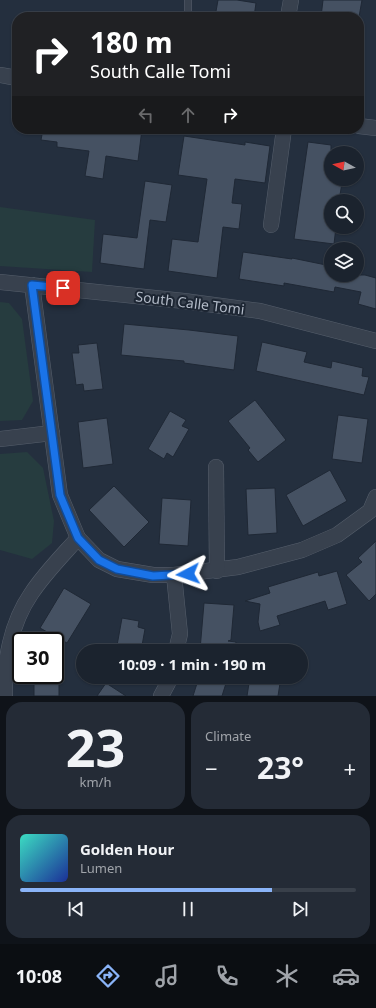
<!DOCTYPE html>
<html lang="en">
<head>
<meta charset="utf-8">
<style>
  :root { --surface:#1b232e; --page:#242b36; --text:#f1f3f6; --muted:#a0a4aa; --line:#39404a; --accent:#8ab4f8 }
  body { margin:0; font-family:"Noto Sans",sans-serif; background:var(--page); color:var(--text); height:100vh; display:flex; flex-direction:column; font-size:15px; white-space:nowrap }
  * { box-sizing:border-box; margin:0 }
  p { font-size:13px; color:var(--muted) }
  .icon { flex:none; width:22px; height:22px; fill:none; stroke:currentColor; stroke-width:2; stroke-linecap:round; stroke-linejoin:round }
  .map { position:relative; height:696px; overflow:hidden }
  .drawer { display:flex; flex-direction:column; gap:6px; padding:6px; background:#0f1319; flex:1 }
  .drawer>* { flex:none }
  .hud { position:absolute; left:12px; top:12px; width:352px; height:122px; border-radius:16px; box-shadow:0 1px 3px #0004,0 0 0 1px var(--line); background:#202124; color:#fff; overflow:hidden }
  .needle { width:26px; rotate:278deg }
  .tools { position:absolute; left:324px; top:146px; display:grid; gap:8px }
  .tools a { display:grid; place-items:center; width:40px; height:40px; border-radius:50%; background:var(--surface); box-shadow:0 1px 3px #0004,0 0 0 1px var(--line); font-size:20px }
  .speed { position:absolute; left:12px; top:632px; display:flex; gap:8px; font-size:20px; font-weight:700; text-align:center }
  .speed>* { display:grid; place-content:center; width:52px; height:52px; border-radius:50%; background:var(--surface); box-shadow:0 1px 3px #0004,0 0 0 1px var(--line); line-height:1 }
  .speed .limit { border:2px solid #111; border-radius:6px; background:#fff; color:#111 }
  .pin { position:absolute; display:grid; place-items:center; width:34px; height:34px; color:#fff; margin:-17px; border-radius:8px; box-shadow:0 2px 6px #0006 }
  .me { position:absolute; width:44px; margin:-22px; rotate:266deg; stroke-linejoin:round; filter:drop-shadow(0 0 3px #0008) }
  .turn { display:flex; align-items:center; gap:14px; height:84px; padding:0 12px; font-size:18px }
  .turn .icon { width:52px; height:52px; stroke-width:2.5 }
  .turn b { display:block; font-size:28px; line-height:34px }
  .lanes { display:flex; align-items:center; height:38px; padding:0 12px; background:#0003; justify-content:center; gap:20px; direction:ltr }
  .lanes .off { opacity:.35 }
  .big { font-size:30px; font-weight:700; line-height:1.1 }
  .drawer .widget { flex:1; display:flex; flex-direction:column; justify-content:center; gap:6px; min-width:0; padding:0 14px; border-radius:16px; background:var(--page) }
  .drawer .dial { align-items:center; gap:0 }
  .dial b { font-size:52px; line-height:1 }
  .song { display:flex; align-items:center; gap:12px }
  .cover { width:48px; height:48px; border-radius:6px; background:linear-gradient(135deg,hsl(170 70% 55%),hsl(230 70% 35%)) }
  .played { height:4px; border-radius:2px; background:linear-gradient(90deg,var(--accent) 75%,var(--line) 75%) }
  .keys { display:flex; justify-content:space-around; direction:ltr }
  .heat { display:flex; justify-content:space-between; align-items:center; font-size:22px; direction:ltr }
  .drawer .tiles { flex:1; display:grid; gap:6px; grid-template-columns:1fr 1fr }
  .widget:last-child { grid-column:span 2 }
  .trip { position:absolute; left:76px; top:644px; width:232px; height:40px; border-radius:20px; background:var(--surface); box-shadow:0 1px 3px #0004,0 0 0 1px var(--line); font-weight:700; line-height:40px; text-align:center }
  .tab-bar { display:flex; height:64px; justify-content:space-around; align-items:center; background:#0b0e12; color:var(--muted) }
  .tab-bar .icon { width:28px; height:28px }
  .tab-bar .on { color:var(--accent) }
  .tab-bar b { font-size:18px; color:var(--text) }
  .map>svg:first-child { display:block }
  .green { fill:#263c3f }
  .building { fill:#455162; stroke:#1f2835 }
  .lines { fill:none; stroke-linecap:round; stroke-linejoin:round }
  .lane-casing { stroke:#565f6c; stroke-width:8 }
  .street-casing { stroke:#565f6c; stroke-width:16 }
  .lane { stroke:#38414e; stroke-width:7 }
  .street { stroke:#38414e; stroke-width:15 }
  .route-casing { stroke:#114b97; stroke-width:10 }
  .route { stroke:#1a73e8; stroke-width:7 }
  .labels { text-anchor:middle; stroke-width:4; stroke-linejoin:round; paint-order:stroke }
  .street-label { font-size:14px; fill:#b4bcc9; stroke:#1d2633 }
</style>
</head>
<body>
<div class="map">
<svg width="376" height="696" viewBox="0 0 376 696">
  <rect width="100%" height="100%" fill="#242f3e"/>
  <g class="green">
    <path d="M0 207 95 220 92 272 0 266Z"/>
    <path d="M0 302 9 303 22 319 33 401 22 420 0 421Z"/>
    <path d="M27 452 43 468 54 521 52 543 32 559 0 550V454Z"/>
  </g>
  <g class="building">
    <path d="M218 0H237L256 3 254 17H215Z"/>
    <path d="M323 0H362L359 17H321Z"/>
    <path d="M43 129H142L138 161 106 156 103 179 85 176 89 151 57 147V142L41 140Z"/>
    <path d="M184 136 245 145V142L270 146 265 183 235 179 232 203 242 204 239 229 223 227 217 278 168 271 172 239 198 242 207 179 178 175Z"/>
    <path d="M308 142 331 145V181L342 183 339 201H331V227H336L334 244 294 239Z"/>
    <path d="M145 181 172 185 166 222 150 220 144 269 100 263 103 234 137 238Z"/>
    <path d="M243 252 292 259V258L331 266V275H365L376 278V309L358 304 361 292 335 287 334 292 284 283V286L239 279Z"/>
    <path d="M124 324 189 330 238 336 234 370 184 363V361L121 355Z"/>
    <path d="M262 342 307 352 304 362 331 368 332 361 363 368 362 376 369 377 364 395 256 371Z"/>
    <path d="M97 343 103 389 84 391 83 384 76 385 72 353H79L78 345Z"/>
    <path d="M255 400 286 440 258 462 248 450 250 448 228 421Z"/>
    <path d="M170 411 186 420 182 426 189 429 173 457 167 453 164 459 148 449Z"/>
    <path d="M338 415 368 419 362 463 332 459Z"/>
    <path d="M107 418 113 464 83 468 78 422Z"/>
    <path d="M330 470 347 501 303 526 286 495Z"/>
    <path d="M114 486 149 522 124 547 89 510Z"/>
    <path d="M275 488 277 533 248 535 246 489Z"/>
    <path d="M162 498 191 500 188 546 159 544Z"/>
    <path d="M376 541V594L369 601 346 575 362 562 358 558Z"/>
    <path d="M337 571 347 604 328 610 325 601 277 616 280 625 260 631 258 622 260 604 245 601 270 593 268 587 318 572 319 576Z"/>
    <path d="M64 588 91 604 67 643 40 628Z"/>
    <path d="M204 603 234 605 231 640 228 641 236 642 235 651 200 650Z"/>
    <path d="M122 618 139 621 138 627 145 629 141 651H116Z"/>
    <rect x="34" y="675" width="25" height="21"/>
    <path d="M199 677H228L222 696H193Z"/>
    <path d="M250 677H281L278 696H247Z"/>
    <path d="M106 683 126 696H97Z"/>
  </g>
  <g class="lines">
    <g class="lane-casing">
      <path id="lane" d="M188 17V0"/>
    </g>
    <g class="street-casing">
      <g id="street">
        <path d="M288 17 291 0"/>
        <path d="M0 75 17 78"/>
        <path d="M359 126 376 128"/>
        <path d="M271 225 284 129"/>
        <path d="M0 282 184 301 260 311 376 341"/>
        <path d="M32 285 60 495 78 538 99 560 117 569 153 575H174L238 567 302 550 337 535 370 511 376 497"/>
        <path d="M0 439 52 433"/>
        <path d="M216 467 217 571"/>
        <path d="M174 575 180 634 176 651"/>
        <path d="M5 696C4 661 11 623 31 594 44 574 62 556 78 538"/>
        <path d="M161 696 168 683 169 677"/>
      </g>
    </g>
    <use href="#lane" class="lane"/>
    <use href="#street" class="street"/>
  </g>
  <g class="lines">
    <g class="route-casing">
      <path id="route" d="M63 288 32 285 60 495 78 538 99 560 117 569 153 576 188 574"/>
    </g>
    <use href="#route" class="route"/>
  </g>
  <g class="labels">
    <g class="street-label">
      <text transform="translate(190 303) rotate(7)" y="5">South Calle Tomi</text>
    </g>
  </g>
</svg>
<div class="tools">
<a><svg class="needle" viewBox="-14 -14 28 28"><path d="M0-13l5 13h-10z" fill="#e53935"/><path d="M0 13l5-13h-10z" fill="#a0a4aa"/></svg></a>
<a><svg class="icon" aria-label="search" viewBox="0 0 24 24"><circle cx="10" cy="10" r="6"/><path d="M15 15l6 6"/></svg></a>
<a><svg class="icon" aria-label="layers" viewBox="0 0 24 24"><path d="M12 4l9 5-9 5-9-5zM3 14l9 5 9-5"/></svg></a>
</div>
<div class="speed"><div class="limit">30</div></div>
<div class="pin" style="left:63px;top:288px;background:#d93025"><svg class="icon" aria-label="arrive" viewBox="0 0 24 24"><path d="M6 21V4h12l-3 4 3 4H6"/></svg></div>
<svg class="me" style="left:188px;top:574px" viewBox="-20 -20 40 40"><path d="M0-17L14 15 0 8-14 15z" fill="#1a73e8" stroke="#fff" stroke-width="4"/></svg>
<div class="trip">10:09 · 1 min · 190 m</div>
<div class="hud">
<div class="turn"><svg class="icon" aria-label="right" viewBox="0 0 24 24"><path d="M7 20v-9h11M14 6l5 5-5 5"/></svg><div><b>180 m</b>South Calle Tomi</div></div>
<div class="lanes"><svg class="icon off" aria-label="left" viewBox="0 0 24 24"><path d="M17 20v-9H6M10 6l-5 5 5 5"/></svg><svg class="icon off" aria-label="ahead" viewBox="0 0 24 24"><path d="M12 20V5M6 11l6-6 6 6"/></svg><svg class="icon" aria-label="right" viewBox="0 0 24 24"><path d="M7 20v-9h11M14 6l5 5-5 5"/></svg></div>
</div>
</div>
<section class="drawer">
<div class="tiles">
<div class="widget dial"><b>23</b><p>km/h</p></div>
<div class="widget"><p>Climate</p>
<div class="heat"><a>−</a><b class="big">23°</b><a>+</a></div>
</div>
<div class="widget">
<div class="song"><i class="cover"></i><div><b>Golden Hour</b><p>Lumen</p></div></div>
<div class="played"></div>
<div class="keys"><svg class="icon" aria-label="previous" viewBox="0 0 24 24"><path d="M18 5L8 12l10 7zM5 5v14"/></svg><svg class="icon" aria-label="pause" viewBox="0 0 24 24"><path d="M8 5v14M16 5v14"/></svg><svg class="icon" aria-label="next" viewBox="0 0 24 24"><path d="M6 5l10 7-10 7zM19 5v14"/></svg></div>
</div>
</div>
</section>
<nav class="tab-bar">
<b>10:08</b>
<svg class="icon on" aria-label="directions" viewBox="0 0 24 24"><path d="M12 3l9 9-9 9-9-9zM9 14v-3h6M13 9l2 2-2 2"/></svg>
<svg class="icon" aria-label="music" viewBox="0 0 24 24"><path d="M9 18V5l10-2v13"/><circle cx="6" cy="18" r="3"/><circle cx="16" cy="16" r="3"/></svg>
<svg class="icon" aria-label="phone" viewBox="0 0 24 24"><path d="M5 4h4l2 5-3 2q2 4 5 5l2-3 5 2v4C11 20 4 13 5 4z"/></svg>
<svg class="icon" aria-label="climate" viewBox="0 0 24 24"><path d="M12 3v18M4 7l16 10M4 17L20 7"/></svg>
<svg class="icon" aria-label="car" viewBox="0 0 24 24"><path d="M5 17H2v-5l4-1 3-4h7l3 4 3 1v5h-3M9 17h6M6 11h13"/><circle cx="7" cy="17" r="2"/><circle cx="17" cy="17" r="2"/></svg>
</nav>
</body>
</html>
